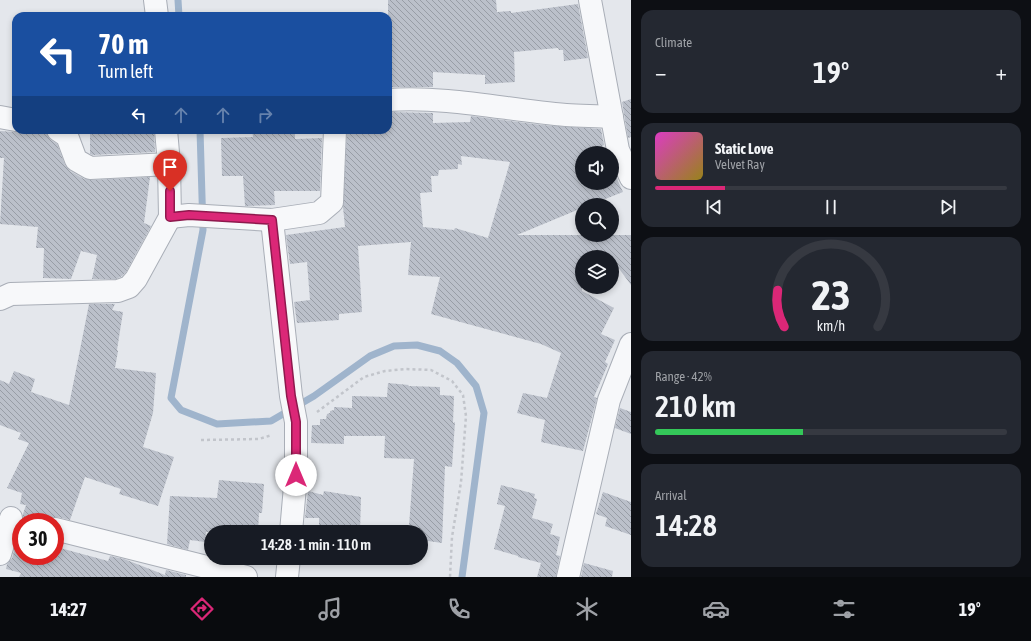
<!DOCTYPE html>
<html lang="en">
<head>
<meta charset="utf-8">
<style>
  :root { --surface:#171b24; --page:#242831; --text:#f1f3f6; --muted:#9ea1a6; --line:#363941; --accent:#db2777 }
  body { margin:0; font-family:"Asap Condensed",sans-serif; background:var(--page); color:var(--text); height:100vh; display:flex; flex-direction:column; font-size:15px; white-space:nowrap }
  * { box-sizing:border-box; margin:0 }
  p { font-size:13px; color:var(--muted) }
  .icon { flex:none; width:22px; height:22px; fill:none; stroke:currentColor; stroke-width:2; stroke-linecap:round; stroke-linejoin:round }
  .map { position:relative; flex:1; overflow:hidden }
  .drawer { display:flex; flex-direction:column; gap:10px; padding:10px; background:#0d0f14; width:400px }
  .drawer>* { flex:none }
  .hud { position:absolute; left:12px; top:12px; width:380px; height:122px; border-radius:12px; box-shadow:0 2px 6px #0003; background:#1a4fa0; color:#fff; overflow:hidden }
  .controls { position:absolute; left:575px; top:146px; display:grid; gap:8px }
  .controls a { display:grid; place-items:center; width:44px; height:44px; border-radius:50%; background:var(--surface); box-shadow:0 2px 6px #0003; font-size:20px }
  .speed { position:absolute; left:12px; top:513px; display:flex; gap:8px; font-size:20px; font-weight:700; text-align:center }
  .speed>* { display:grid; place-content:center; width:52px; height:52px; border-radius:50%; background:var(--surface); box-shadow:0 2px 6px #0003; line-height:1 }
  .speed .limit { border:6px solid #d22; background:#fff; color:#111 }
  .pin { position:absolute; display:grid; place-items:center; width:34px; height:34px; color:#fff; margin:-41px -17px; border-radius:50% 50% 50% 0; rotate:-45deg; box-shadow:0 0 4px #0007 }
  .pin .icon { rotate:45deg }
  .me { position:absolute; width:44px; margin:-22px; rotate:0deg; stroke-linejoin:round; filter:drop-shadow(0 0 3px #0008) }
  .turn { display:flex; align-items:center; gap:14px; height:84px; padding:0 20px; font-size:18px }
  .turn .icon { width:52px; height:52px; stroke-width:2.5 }
  .turn b { display:block; font-size:28px; line-height:34px }
  .lanes { display:flex; align-items:center; height:38px; padding:0 20px; background:#0003; justify-content:center; gap:20px; direction:ltr }
  .lanes .off { opacity:.35 }
  .big { font-size:30px; font-weight:600; line-height:1.1 }
  .drawer .widget { flex:1; display:flex; flex-direction:column; justify-content:center; gap:6px; min-width:0; padding:0 14px; border-radius:12px; background:var(--page) }
  .drawer .dial { align-items:center; gap:0 }
  .dial svg { height:104px; overflow:visible; fill:none; stroke:var(--line); stroke-width:7; stroke-linecap:round; text-anchor:middle }
  .dial text { fill:var(--text); stroke:none }
  .song { display:flex; align-items:center; gap:12px }
  .cover { width:48px; height:48px; border-radius:6px; background:linear-gradient(135deg,hsl(310 70% 55%),hsl(50 70% 35%)) }
  .played { height:4px; border-radius:2px; background:linear-gradient(90deg,var(--accent) 20%,var(--line) 20%) }
  .keys { display:flex; justify-content:space-around; direction:ltr }
  .heat { display:flex; justify-content:space-between; align-items:center; font-size:22px; direction:ltr }
  .charge { height:6px; border-radius:3px; background:linear-gradient(90deg,#34c759 42%,var(--line) 0) }
  .trip { position:absolute; left:204px; top:525px; width:224px; height:40px; border-radius:20px; background:var(--surface); box-shadow:0 2px 6px #0003; font-weight:600; line-height:40px; text-align:center }
  .menu { display:flex; height:64px; justify-content:space-around; align-items:center; background:#090b0e; color:var(--muted) }
  .menu .icon { width:28px; height:28px }
  .menu .selected { color:var(--accent) }
  .menu b { font-size:18px; color:var(--text) }
  main { display:flex; flex:1; min-height:0 }
  .map>svg:first-child { display:block }
  .lines { fill:none; stroke-linecap:round; stroke-linejoin:round }
  .stream { stroke:#9fb4cc; stroke-width:7 }
  .building { fill:url(#building-back-hatch); fill-rule:evenodd }
  .street-casing { stroke:#a9aeb7; stroke-width:24 }
  .path { stroke:#c2c5cb; stroke-width:2.5; stroke-dasharray:3 3; stroke-linecap:butt }
  .street { stroke:#f7f8fa; stroke-width:22 }
  .route-casing { stroke:#8e194d; stroke-width:10 }
  .route { stroke:#db2777; stroke-width:7 }
</style>
</head>
<body>
<main>
<div class="map">
<svg width="631" height="577" viewBox="0 0 631 577">
  <defs>
    <pattern id="building-back-hatch" width="6" height="6" patternUnits="userSpaceOnUse"><rect width="6" height="6" fill="#bbc0ca"/><path d="M-1 5l2 2M0 0l6 6M5-1l2 2" fill="none" stroke="#989da6"/></pattern>
  </defs>
  <rect width="100%" height="100%" fill="#e4e7ec"/>
  <g class="lines">
    <g class="stream">
      <path d="M178 0 179 16"/>
      <path d="M200 130 203 230 171 398 181 410 217 424 271 421 314 396 370 356 394 346 417 345 440 351 457 363 476 386 484 413 462 577"/>
    </g>
  </g>
  <g class="building">
    <path d="M388 0H496L497 12 511 11V13L578 4 588 58 564 61 563 50H559L558 48 514 52 515 82 485 84V75L433 72V87H388Z"/>
    <path d="M631 99V137L628 138 622 102Z"/>
    <path d="M388 112 433 113V123L470 122 471 116 542 125 601 129 604 145 602 146 605 153H582V183H612V168L623 192 590 205H582V208L517 235H631V285L612 259V257H582V291L614 308 601 334 615 340 605 362 608 364 594 397 597 398 583 451 541 442 545 420 517 413 523 393 547 398 561 353 541 344 431 314 440 277 408 275 411 242 358 246 362 312 339 314V320L297 323 294 302 310 300 307 262 290 264 286 235 345 227 343 207 347 130H388ZM461 156 510 162 488 238 455 228 454 230 423 227 420 193 432 192 431 176H438L439 170 458 169V164L462 165Z"/>
    <path d="M154 130 155 152 93 155 90 154V132Z"/>
    <path d="M252 130H295V139L322 138 320 191H274L275 205 245 206 243 176H222L221 138 253 137Z"/>
    <path d="M0 131 47 134 51 140 57 144 65 165 70 171 84 179 91 180 150 177 144 223 151 226 126 272 122 276 116 279H92L97 255 81 251 71 279 43 278 44 248H36L38 227 0 224 4 158H0Z"/>
    <path d="M89 304H115L112 310 123 312 117 350 118 351 115 368 156 373 153 413 143 447 174 457 158 506 119 494 121 489 85 477 70 520 58 517H52L45 522H23V514L26 505 20 504 22 493 7 488 29 443 18 439 21 433 0 425V380L9 384 14 371 35 379 31 392 69 405Z"/>
    <path d="M388 383 409 385 408 386 440 387V395L454 396 453 423 455 422 452 467 445 466 442 543 421 540V532H412L413 526H409L414 459 384 458 385 436H344V444L311 443 312 425H320V419H326L327 414 330 413V411L334 410V407L352 408V396L387 397Z"/>
    <path d="M620 408 631 412V434L615 428Z"/>
    <path d="M219 480 264 484 262 513H259L258 532H206L205 542 190 540 188 550 167 544 170 496 217 498Z"/>
    <path d="M501 485 535 494 534 498 537 499 532 518 553 524 550 534 560 537 556 555 560 556 556 577H537L541 563 518 557V556L494 549 505 506 497 504Z"/>
    <path d="M308 491 323 495 324 491 361 497 360 532 319 526V518H305Z"/>
    <path d="M603 492 631 502V535L605 526 607 518 596 514Z"/>
    <path d="M21 528V556H55V542L62 544 60 548 108 561 110 556 124 559 165 575 166 570 186 575V577H19L21 573 6 569 7 564 12 558Z"/>
    <path d="M584 563 613 571 612 577H581Z"/>
  </g>
  <g class="lines">
    <g class="street-casing">
      <g id="street">
        <path d="M155 0 157 16"/>
        <path d="M590 0 618 150 631 178"/>
        <path d="M388 100C448 96 506 110 566 115 581 116 596 116 612 117"/>
        <path d="M0 117 16 120"/>
        <path d="M58 130 67 136 76 160 90 168 169 164"/>
        <path d="M170 217 189 215 272 220 319 213 332 202 335 130"/>
        <path d="M272 220 291 396 296 422V475L291 532"/>
        <path d="M0 299 11 294 118 291 129 287 136 279 170 217 169 164 166 130"/>
        <path d="M55 529 246 577"/>
        <path d="M0 554 11 518"/>
        <path d="M287 577 289 558"/>
        <path d="M568 577 609 400 631 344"/>
      </g>
    </g>
    <g class="path">
      <path d="M317 412 364 377 385 371 406 369 431 370 452 381 463 395 466 416 461 482 452 537 450 577"/>
      <path d="M201 440 259 439 272 435"/>
    </g>
    <use href="#street" class="street"/>
  </g>
  <g class="lines">
    <g class="route-casing">
      <path id="route" d="M170 191V217L189 215 272 220 291 396 296 422V475"/>
    </g>
    <use href="#route" class="route"/>
  </g>
</svg>
<div class="controls">
<a><svg class="icon" aria-label="sound" viewBox="0 0 24 24"><path d="M4 9h4l5-4v14l-5-4H4zM17 9q2 3 0 6"/></svg></a>
<a><svg class="icon" aria-label="search" viewBox="0 0 24 24"><circle cx="10" cy="10" r="6"/><path d="M15 15l6 6"/></svg></a>
<a><svg class="icon" aria-label="layers" viewBox="0 0 24 24"><path d="M12 4l9 5-9 5-9-5zM3 14l9 5 9-5"/></svg></a>
</div>
<div class="speed"><div class="limit">30</div></div>
<div class="pin" style="left:170px;top:191px;background:#d93025"><svg class="icon" aria-label="arrive" viewBox="0 0 24 24"><path d="M6 21V4h12l-3 4 3 4H6"/></svg></div>
<svg class="me" style="left:296px;top:475px" viewBox="-20 -20 40 40"><circle r="19" fill="#fff"/><path d="M0-13L10 11 0 6-10 11z" fill="#db2777"/></svg>
<div class="trip">14:28 · 1 min · 110 m</div>
<div class="hud">
<div class="turn"><svg class="icon" aria-label="left" viewBox="0 0 24 24"><path d="M17 20v-9H6M10 6l-5 5 5 5"/></svg><div><b>70 m</b>Turn left</div></div>
<div class="lanes"><svg class="icon" aria-label="left" viewBox="0 0 24 24"><path d="M17 20v-9H6M10 6l-5 5 5 5"/></svg><svg class="icon off" aria-label="ahead" viewBox="0 0 24 24"><path d="M12 20V5M6 11l6-6 6 6"/></svg><svg class="icon off" aria-label="ahead" viewBox="0 0 24 24"><path d="M12 20V5M6 11l6-6 6 6"/></svg><svg class="icon off" aria-label="right" viewBox="0 0 24 24"><path d="M7 20v-9h11M14 6l5 5-5 5"/></svg></div>
</div>
</div>
<section class="drawer">
<div class="widget"><p>Climate</p>
<div class="heat"><a>−</a><b class="big">19°</b><a>+</a></div>
</div>
<div class="widget">
<div class="song"><i class="cover"></i><div><b>Static Love</b><p>Velvet Ray</p></div></div>
<div class="played"></div>
<div class="keys"><svg class="icon" aria-label="previous" viewBox="0 0 24 24"><path d="M18 5L8 12l10 7zM5 5v14"/></svg><svg class="icon" aria-label="pause" viewBox="0 0 24 24"><path d="M8 5v14M16 5v14"/></svg><svg class="icon" aria-label="next" viewBox="0 0 24 24"><path d="M6 5l10 7-10 7zM19 5v14"/></svg></div>
</div>
<div class="widget dial"><svg viewBox="0 0 100 80">
<path d="M14 69A42 42 0 1 1 86 69"/>
<path d="M14 69A42 42 0 0 1 9 41" stroke="#db2777"/>
<text x="50" y="56" font-size="32" font-weight="700">23</text>
<text x="50" y="72" font-size="11">km/h</text>
</svg></div>
<div class="widget"><p>Range · 42%</p><b class="big">210 km</b><div class="charge"></div></div>
<div class="widget"><p>Arrival</p><b class="big">14:28</b></div>
</section>
</main>
<nav class="menu">
<b>14:27</b>
<svg class="icon selected" aria-label="directions" viewBox="0 0 24 24"><path d="M12 3l9 9-9 9-9-9zM9 14v-3h6M13 9l2 2-2 2"/></svg>
<svg class="icon" aria-label="music" viewBox="0 0 24 24"><path d="M9 18V5l10-2v13"/><circle cx="6" cy="18" r="3"/><circle cx="16" cy="16" r="3"/></svg>
<svg class="icon" aria-label="phone" viewBox="0 0 24 24"><path d="M5 4h4l2 5-3 2q2 4 5 5l2-3 5 2v4C11 20 4 13 5 4z"/></svg>
<svg class="icon" aria-label="climate" viewBox="0 0 24 24"><path d="M12 3v18M4 7l16 10M4 17L20 7"/></svg>
<svg class="icon" aria-label="car" viewBox="0 0 24 24"><path d="M5 17H2v-5l4-1 3-4h7l3 4 3 1v5h-3M9 17h6M6 11h13"/><circle cx="7" cy="17" r="2"/><circle cx="17" cy="17" r="2"/></svg>
<svg class="icon" aria-label="filters" viewBox="0 0 24 24"><path d="M4 7h16M4 17h16"/><circle cx="9" cy="7" r="2"/><circle cx="15" cy="17" r="2"/></svg>
<b>19°</b>
</nav>
</body>
</html>
